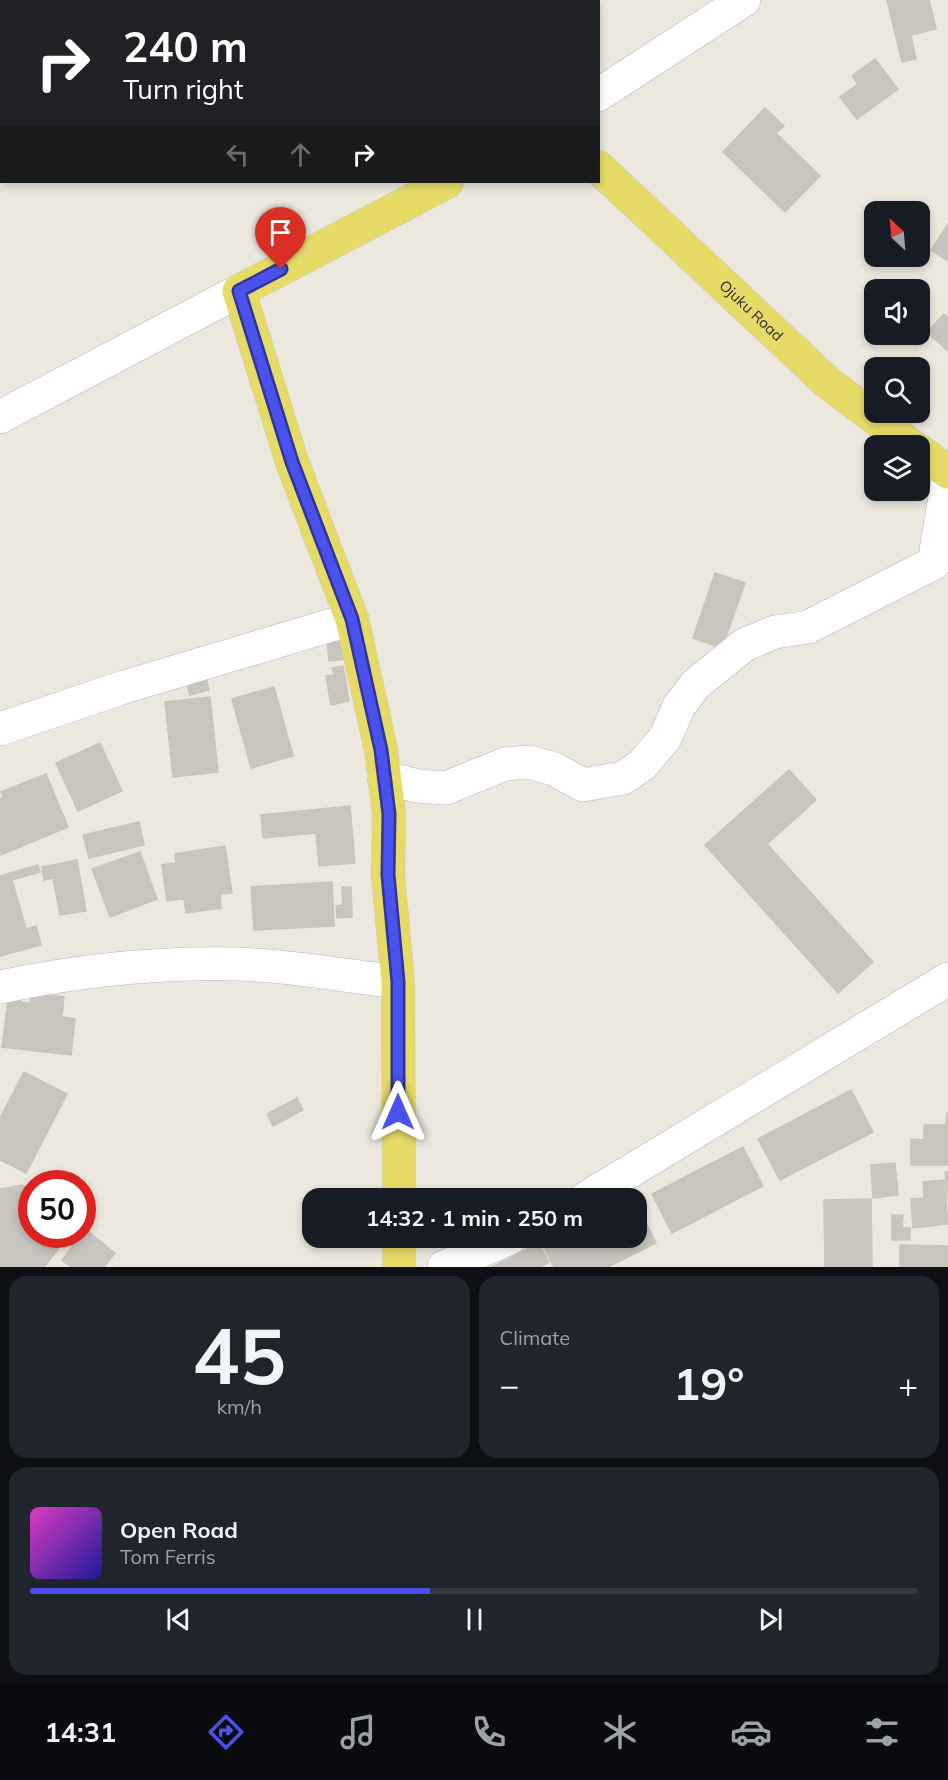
<!DOCTYPE html>
<html lang="en">
<head>
<meta charset="utf-8">
<style>
  :root { --surface:#171b24; --page:#20242c; --text:#f1f3f6; --muted:#9ea1a6; --line:#363941; --accent:#4a51ed }
  body { margin:0; font-family:Mulish,sans-serif; background:var(--page); color:var(--text); height:100vh; display:flex; flex-direction:column; font-size:22px; white-space:nowrap }
  * { box-sizing:border-box; margin:0 }
  p { font-size:20px; color:var(--muted) }
  .icon { flex:none; width:33px; height:33px; fill:none; stroke:currentColor; stroke-width:2; stroke-linecap:round; stroke-linejoin:round }
  .map { position:relative; height:1267px; overflow:hidden }
  .side { display:flex; flex-direction:column; gap:9px; padding:9px; background:#0d0f14; flex:1 }
  .side>* { flex:none }
  .hud { position:absolute; left:0px; top:0px; width:600px; height:183px; box-shadow:0 3px 9px #0003; background:#202124; color:#fff; overflow:hidden }
  .needle { width:39px; rotate:334deg }
  .tools { position:absolute; left:864px; top:201px; display:grid; gap:12px }
  .tools a { display:grid; place-items:center; width:66px; height:66px; border-radius:12px; background:var(--surface); box-shadow:0 3px 9px #0003; font-size:30px }
  .speed { position:absolute; left:18px; top:1170px; display:flex; gap:12px; font-size:30px; font-weight:700; text-align:center }
  .speed>* { display:grid; place-content:center; width:78px; height:78px; border-radius:50%; background:var(--surface); box-shadow:0 3px 9px #0003; line-height:1 }
  .speed .limit { border:9px solid #d22; background:#fff; color:#111 }
  .pin { position:absolute; display:grid; place-items:center; width:51px; height:51px; color:#fff; margin:-62px -26px; border-radius:50% 50% 50% 0; rotate:-45deg; box-shadow:0 0 6px #0007 }
  .pin .icon { rotate:45deg }
  .me { position:absolute; width:66px; margin:-33px; rotate:0deg; stroke-linejoin:round; filter:drop-shadow(0 0 4px #0008) }
  .turn { display:flex; align-items:center; gap:21px; height:126px; padding:0 24px; font-size:27px }
  .turn .icon { width:78px; height:78px; stroke-width:2.5 }
  .turn b { display:block; font-size:42px; line-height:51px }
  .lanes { display:flex; align-items:center; height:57px; padding:0 24px; background:#0003; justify-content:center; gap:30px; direction:ltr }
  .lanes .off { opacity:.35 }
  .big { font-size:45px; font-weight:700; line-height:1.1 }
  .side .tile { flex:1; display:flex; flex-direction:column; justify-content:center; gap:9px; min-width:0; padding:0 21px; border-radius:18px; background:var(--page) }
  .side .dial { align-items:center; gap:0 }
  .dial b { font-size:78px; line-height:1 }
  .song { display:flex; align-items:center; gap:18px }
  .cover { width:72px; height:72px; border-radius:9px; background:linear-gradient(135deg,hsl(310 70% 55%),hsl(240 70% 35%)) }
  .played { height:6px; border-radius:3px; background:linear-gradient(90deg,var(--accent) 45%,var(--line) 45%) }
  .keys { display:flex; justify-content:space-around; direction:ltr }
  .heat { display:flex; justify-content:space-between; align-items:center; font-size:33px; direction:ltr }
  .side .tiles { flex:1; display:grid; gap:9px; grid-template-columns:1fr 1fr }
  .tile:last-child { grid-column:span 2 }
  .trip { position:absolute; left:302px; top:1188px; width:345px; height:60px; border-radius:18px; background:var(--surface); box-shadow:0 3px 9px #0003; font-weight:700; line-height:60px; text-align:center }
  .menu { display:flex; height:96px; justify-content:space-around; align-items:center; background:#090b0e; color:var(--muted) }
  .menu .icon { width:42px; height:42px }
  .menu .active { color:var(--accent) }
  .menu b { font-size:27px; color:var(--text) }
  .map>svg:first-child { display:block }
  .building { fill:#c7c5be; stroke:#c7c4b8; stroke-width:1.5 }
  .lines { fill:none; stroke-linecap:round; stroke-linejoin:round }
  .minor-casing { stroke:#b2b2bd; stroke-width:34 }
  .major-casing { stroke:#c8c8c8; stroke-width:34 }
  .minor { stroke:#fff; stroke-width:33 }
  .major { stroke:#e7db68; stroke-width:33 }
  .route-casing { stroke:#30359a; stroke-width:15 }
  .route { stroke:#4a51ed; stroke-width:10 }
  .labels { text-anchor:middle; stroke-width:4.5; stroke-linejoin:round; paint-order:stroke }
  .street-label { font-size:15px; fill:#2b2b2b; stroke:#fff }
</style>
</head>
<body>
<div class="map">
<svg width="948" height="1267" viewBox="0 0 948 1267">
  <rect width="100%" height="100%" fill="#ece8de"/>
  <g class="building">
    <path d="M887 0H929L936 29 911 35 916 59 902 62Z"/>
    <path d="M875 59 898 89 857 119 840 97 858 84 852 76Z"/>
    <path d="M765 108 784 126 776 133 820 176 785 212 723 152Z"/>
    <path d="M948 224V261L931 250Z"/>
    <path d="M944 314 948 318V351L927 332Z"/>
    <path d="M715 573 745 583 722 648 693 638Z"/>
    <path d="M327 635H335L345 647 346 659 329 661Z"/>
    <path d="M343 666 349 701 331 705 326 676 334 675 332 668Z"/>
    <path d="M205 674 209 690 190 695 186 679Z"/>
    <path d="M274 687 293 756 251 768 232 699Z"/>
    <path d="M210 697 218 772 173 777 165 702Z"/>
    <path d="M100 743 122 791 78 811 56 763Z"/>
    <path d="M789 770 816 800 767 844 873 962 838 993 705 845Z"/>
    <path d="M46 774 68 827 1 855 0 799 3 797 1 792Z"/>
    <path d="M350 806 355 863 319 866 316 833 263 838 261 815Z"/>
    <path d="M139 822 144 845 89 858 83 835Z"/>
    <path d="M225 846 232 893 220 894 221 908 186 913 184 899 167 901 162 865 176 863 175 854Z"/>
    <path d="M140 852 157 899 110 917 92 869Z"/>
    <path d="M77 860 86 911 60 915 53 878 44 880 42 867Z"/>
    <path d="M38 865 40 872 12 880 26 929 36 926 41 945 0 956V876Z"/>
    <path d="M332 882 334 926 254 930 251 887Z"/>
    <path d="M342 887H351L352 917 337 918 336 906 343 905Z"/>
    <path d="M32 993 64 997 62 1017 75 1019 71 1055 2 1047 8 1000 30 1003Z"/>
    <path d="M24 1072 67 1094 26 1173 0 1160V1118Z"/>
    <path d="M851 1090 873 1132 780 1180 758 1139Z"/>
    <path d="M297 1098 303 1110 273 1126 267 1114Z"/>
    <path d="M947 1112 948 1165H911V1139L924 1140V1125H946Z"/>
    <path d="M743 1147 763 1186 672 1233 652 1194Z"/>
    <path d="M895 1163 898 1195 873 1198 871 1165Z"/>
    <path d="M945 1172H948V1200Z"/>
    <path d="M944 1180 948 1224 913 1228 911 1199 924 1198 923 1182Z"/>
    <path d="M22 1185 32 1193V1234H70L44 1267H0V1189Z"/>
    <path d="M871 1199 872 1267H825L824 1200Z"/>
    <path d="M636 1202 656 1243 608 1267H554L544 1247 563 1238H636Z"/>
    <path d="M892 1215H903L902 1228H910V1240H892Z"/>
    <path d="M85 1229 115 1253 104 1267H71L62 1260Z"/>
    <path d="M539 1243 549 1262 540 1267H492Z"/>
    <path d="M900 1245 948 1246V1267H900Z"/>
  </g>
  <g class="lines">
    <g class="minor-casing">
      <g id="minor">
        <path d="M598 95 744 0"/>
        <path d="M0 417 239 291"/>
        <path d="M0 729 124 687 352 619"/>
        <path d="M384 777 417 786 446 788 505 764 529 762 554 769 583 785 623 778 642 765 665 738 679 706 696 684 744 645 775 632 808 627 934 563 948 479"/>
        <path d="M0 987C80 970 158 962 239 964 292 966 346 976 398 982"/>
        <path d="M586 1198 948 979"/>
        <path d="M444 1267 510 1238"/>
      </g>
    </g>
    <g class="major-casing">
      <g id="major">
        <path d="M419 0 420 2"/>
        <path id="s1" d="M598 167 827 382 912 446"/>
        <path d="M920 451 948 472"/>
        <path d="M399 1198 398 982 388 875 389 814 381 750 352 619 292 462 239 291 447 182"/>
        <path d="M399 1238V1267"/>
      </g>
    </g>
    <use href="#minor" class="minor"/>
    <use href="#major" class="major"/>
  </g>
  <g class="lines">
    <g class="route-casing">
      <path id="route" d="M281 269 239 291 292 462 352 619 381 750 389 814 388 875 398 982V1112"/>
    </g>
    <use href="#route" class="route"/>
  </g>
  <g class="labels">
    <g class="street-label">
      <text dy="5" stroke="none"><textPath href="#s1" startOffset="210">Ojuku Road</textPath></text>
    </g>
  </g>
</svg>
<div class="tools">
<a><svg class="needle" viewBox="-14 -14 28 28"><path d="M0-13l5 13h-10z" fill="#e53935"/><path d="M0 13l5-13h-10z" fill="#9ea1a6"/></svg></a>
<a><svg class="icon" aria-label="sound" viewBox="0 0 24 24"><path d="M4 9h4l5-4v14l-5-4H4zM17 9q2 3 0 6"/></svg></a>
<a><svg class="icon" aria-label="search" viewBox="0 0 24 24"><circle cx="10" cy="10" r="6"/><path d="M15 15l6 6"/></svg></a>
<a><svg class="icon" aria-label="layers" viewBox="0 0 24 24"><path d="M12 4l9 5-9 5-9-5zM3 14l9 5 9-5"/></svg></a>
</div>
<div class="speed"><div class="limit">50</div></div>
<div class="pin" style="left:281px;top:269px;background:#d93025"><svg class="icon" aria-label="arrive" viewBox="0 0 24 24"><path d="M6 21V4h12l-3 4 3 4H6"/></svg></div>
<svg class="me" style="left:398px;top:1112px" viewBox="-20 -20 40 40"><path d="M0-17L14 15 0 8-14 15z" fill="#4a51ed" stroke="#fff" stroke-width="4"/></svg>
<div class="trip">14:32 · 1 min · 250 m</div>
<div class="hud">
<div class="turn"><svg class="icon" aria-label="right" viewBox="0 0 24 24"><path d="M7 20v-9h11M14 6l5 5-5 5"/></svg><div><b>240 m</b>Turn right</div></div>
<div class="lanes"><svg class="icon off" aria-label="left" viewBox="0 0 24 24"><path d="M17 20v-9H6M10 6l-5 5 5 5"/></svg><svg class="icon off" aria-label="ahead" viewBox="0 0 24 24"><path d="M12 20V5M6 11l6-6 6 6"/></svg><svg class="icon" aria-label="right" viewBox="0 0 24 24"><path d="M7 20v-9h11M14 6l5 5-5 5"/></svg></div>
</div>
</div>
<section class="side">
<div class="tiles">
<div class="tile dial"><b>45</b><p>km/h</p></div>
<div class="tile"><p>Climate</p>
<div class="heat"><a>−</a><b class="big">19°</b><a>+</a></div>
</div>
<div class="tile">
<div class="song"><i class="cover"></i><div><b>Open Road</b><p>Tom Ferris</p></div></div>
<div class="played"></div>
<div class="keys"><svg class="icon" aria-label="previous" viewBox="0 0 24 24"><path d="M18 5L8 12l10 7zM5 5v14"/></svg><svg class="icon" aria-label="pause" viewBox="0 0 24 24"><path d="M8 5v14M16 5v14"/></svg><svg class="icon" aria-label="next" viewBox="0 0 24 24"><path d="M6 5l10 7-10 7zM19 5v14"/></svg></div>
</div>
</div>
</section>
<nav class="menu">
<b>14:31</b>
<svg class="icon active" aria-label="directions" viewBox="0 0 24 24"><path d="M12 3l9 9-9 9-9-9zM9 14v-3h6M13 9l2 2-2 2"/></svg>
<svg class="icon" aria-label="music" viewBox="0 0 24 24"><path d="M9 18V5l10-2v13"/><circle cx="6" cy="18" r="3"/><circle cx="16" cy="16" r="3"/></svg>
<svg class="icon" aria-label="phone" viewBox="0 0 24 24"><path d="M5 4h4l2 5-3 2q2 4 5 5l2-3 5 2v4C11 20 4 13 5 4z"/></svg>
<svg class="icon" aria-label="climate" viewBox="0 0 24 24"><path d="M12 3v18M4 7l16 10M4 17L20 7"/></svg>
<svg class="icon" aria-label="car" viewBox="0 0 24 24"><path d="M5 17H2v-5l4-1 3-4h7l3 4 3 1v5h-3M9 17h6M6 11h13"/><circle cx="7" cy="17" r="2"/><circle cx="17" cy="17" r="2"/></svg>
<svg class="icon" aria-label="filters" viewBox="0 0 24 24"><path d="M4 7h16M4 17h16"/><circle cx="9" cy="7" r="2"/><circle cx="15" cy="17" r="2"/></svg>
</nav>
</body>
</html>
